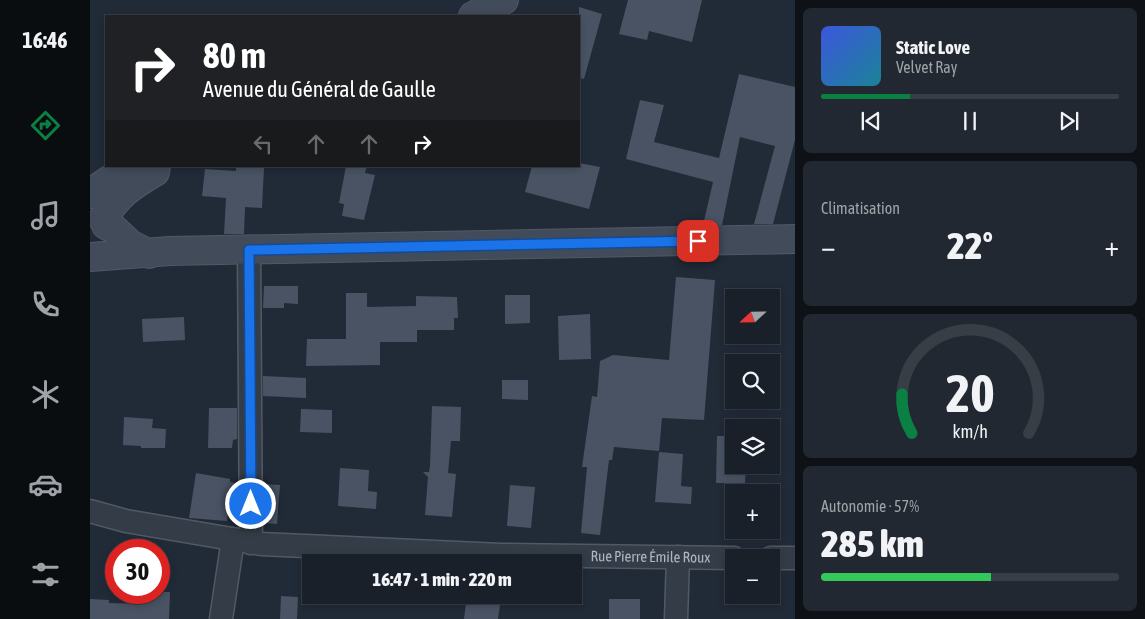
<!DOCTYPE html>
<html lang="fr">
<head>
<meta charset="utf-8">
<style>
  :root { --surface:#192029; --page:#222831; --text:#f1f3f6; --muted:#9fa3a8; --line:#373e46; --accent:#0b8043 }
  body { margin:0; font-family:"Asap Condensed",sans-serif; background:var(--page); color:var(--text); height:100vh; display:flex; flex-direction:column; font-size:19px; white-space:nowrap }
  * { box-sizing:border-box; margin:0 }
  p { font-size:16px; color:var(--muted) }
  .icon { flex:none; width:28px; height:28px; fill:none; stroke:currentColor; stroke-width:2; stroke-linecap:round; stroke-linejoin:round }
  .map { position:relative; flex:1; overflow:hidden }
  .sheet { display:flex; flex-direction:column; gap:8px; padding:8px; background:#0e1217; width:350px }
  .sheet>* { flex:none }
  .hud { position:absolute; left:15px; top:15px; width:475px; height:152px; border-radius:0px; box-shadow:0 2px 8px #0003,0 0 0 1px var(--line); background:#202124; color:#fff; overflow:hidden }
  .needle { width:32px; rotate:248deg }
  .fabs { position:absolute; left:635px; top:289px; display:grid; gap:10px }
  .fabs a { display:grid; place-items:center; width:55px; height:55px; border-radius:0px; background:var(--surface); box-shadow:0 2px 8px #0003,0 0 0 1px var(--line); font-size:25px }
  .speed { position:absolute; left:15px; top:539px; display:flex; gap:10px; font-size:25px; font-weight:700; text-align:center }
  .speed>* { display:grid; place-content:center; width:65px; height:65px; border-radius:50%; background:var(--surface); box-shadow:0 2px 8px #0003,0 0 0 1px var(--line); line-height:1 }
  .speed .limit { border:8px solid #d22; background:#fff; color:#111 }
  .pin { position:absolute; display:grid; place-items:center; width:42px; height:42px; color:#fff; margin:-21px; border-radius:10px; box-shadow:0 2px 8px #0006 }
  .me { position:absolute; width:55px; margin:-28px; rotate:0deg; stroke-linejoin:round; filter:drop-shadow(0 0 4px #0008) }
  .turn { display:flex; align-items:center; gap:18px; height:105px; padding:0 15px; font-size:22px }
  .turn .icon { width:65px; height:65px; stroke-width:2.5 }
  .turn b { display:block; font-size:35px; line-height:42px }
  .lanes { display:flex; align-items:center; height:48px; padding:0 15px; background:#0003; justify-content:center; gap:25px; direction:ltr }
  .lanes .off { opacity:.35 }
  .big { font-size:38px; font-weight:800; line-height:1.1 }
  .sheet .tile { flex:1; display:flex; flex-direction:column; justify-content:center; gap:8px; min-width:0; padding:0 18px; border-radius:8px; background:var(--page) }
  .sheet .dial { align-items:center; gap:0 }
  .dial svg { height:130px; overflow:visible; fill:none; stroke:var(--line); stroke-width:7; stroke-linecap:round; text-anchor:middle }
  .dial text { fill:var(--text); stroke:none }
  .song { display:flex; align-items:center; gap:15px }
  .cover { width:60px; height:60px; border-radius:8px; background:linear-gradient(135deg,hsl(230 70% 55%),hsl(190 70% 35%)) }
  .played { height:5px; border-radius:2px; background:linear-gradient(90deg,var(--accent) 30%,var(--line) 30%) }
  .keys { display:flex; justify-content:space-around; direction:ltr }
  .heat { display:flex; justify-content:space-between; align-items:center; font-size:28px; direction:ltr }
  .charge { height:8px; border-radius:4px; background:linear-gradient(90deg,#34c759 57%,var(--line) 0) }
  .trip { position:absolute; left:212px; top:554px; width:280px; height:50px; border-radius:0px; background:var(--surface); box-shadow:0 2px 8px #0003,0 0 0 1px var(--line); font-weight:800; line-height:50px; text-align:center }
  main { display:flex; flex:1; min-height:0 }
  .menu { display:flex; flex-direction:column; width:90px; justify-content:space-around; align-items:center; background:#0a0d10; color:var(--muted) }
  .menu .icon { width:35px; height:35px }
  .menu .on { color:var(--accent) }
  .menu b { font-size:22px; color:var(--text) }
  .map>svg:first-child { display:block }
  .building { fill:#495363 }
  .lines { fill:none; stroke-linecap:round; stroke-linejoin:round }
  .minor-casing { stroke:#525965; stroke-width:25 }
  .secondary-casing { stroke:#525965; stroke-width:30 }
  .minor { stroke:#343c47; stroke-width:22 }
  .secondary { stroke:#424b5a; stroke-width:28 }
  .route-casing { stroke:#114b97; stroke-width:12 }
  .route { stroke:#1a73e8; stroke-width:9 }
  .labels { text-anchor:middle; stroke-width:5; stroke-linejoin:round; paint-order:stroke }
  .street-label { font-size:15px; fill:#afb6c4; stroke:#1a212c }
</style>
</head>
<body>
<main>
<nav class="menu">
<b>16:46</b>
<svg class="icon on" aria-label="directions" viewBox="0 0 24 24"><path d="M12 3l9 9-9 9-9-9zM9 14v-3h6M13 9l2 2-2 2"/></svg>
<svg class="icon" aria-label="music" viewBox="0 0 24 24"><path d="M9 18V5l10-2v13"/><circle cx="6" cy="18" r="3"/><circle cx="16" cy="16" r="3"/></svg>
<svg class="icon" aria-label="phone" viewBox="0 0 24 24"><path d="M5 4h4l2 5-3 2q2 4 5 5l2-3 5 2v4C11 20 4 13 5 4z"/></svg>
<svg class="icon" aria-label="climate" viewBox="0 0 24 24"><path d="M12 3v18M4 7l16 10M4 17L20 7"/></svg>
<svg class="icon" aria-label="car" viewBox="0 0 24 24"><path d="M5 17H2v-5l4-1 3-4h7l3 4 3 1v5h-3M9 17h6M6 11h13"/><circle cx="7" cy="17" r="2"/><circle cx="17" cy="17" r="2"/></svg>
<svg class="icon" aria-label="filters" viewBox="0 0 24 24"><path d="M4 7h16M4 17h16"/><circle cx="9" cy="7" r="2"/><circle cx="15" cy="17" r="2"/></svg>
</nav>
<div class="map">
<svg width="705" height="619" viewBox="0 0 705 619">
  <rect width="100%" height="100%" fill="#212a37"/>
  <g class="building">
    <path d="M538 0H612L602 42 559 31 557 40 529 34Z"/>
    <path d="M489 7 512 14 494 79 489 78Z"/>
    <path d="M649 74 705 87V140L683 224H664L685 146 650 137 632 225H613L623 182 536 159 550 100 574 105 564 142 629 158Z"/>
    <path d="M489 163 510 167 499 209 435 192 442 166H489Z"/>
    <path d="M256 166H277L275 173 285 175 274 220 252 216 254 204 249 203Z"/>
    <path d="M146 167 174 168 172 208 155 207 154 234H134L136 198 112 196 115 169 146 171Z"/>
    <path d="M586 277 625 280 614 420 572 418 569 451 524 447 522 460H519L510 535 491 533 497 467H492L502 396 507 397 510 361 523 355 579 360Z"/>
    <path d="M174 286H208V304L194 303V308H173Z"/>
    <path d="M256 293H277V307L326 306V296L367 297 368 318H364V330H327V342H290V365L216 366 217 339H256Z"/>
    <path d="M415 295H440V323L415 324Z"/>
    <path d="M500 314 501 359 469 360 468 316Z"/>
    <path d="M94 317 95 340 53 342 52 319Z"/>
    <path d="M173 376 216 378V398L173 396Z"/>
    <path d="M412 380H438V400L412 399Z"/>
    <path d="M342 406 371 407 370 441H361L358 473 366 474 362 517 335 515 338 477 333 472H339L340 466Z"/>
    <path d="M119 408H147V439L143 440 142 448H118Z"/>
    <path d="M211 409 242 410V433L210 432Z"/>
    <path d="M34 417 63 419 62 428 76 429 75 448H51V446L33 445Z"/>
    <path d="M627 436H644V465H656L655 483H626Z"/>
    <path d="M569 452 593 454 591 486 602 487 601 504 565 502Z"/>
    <path d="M250 468 279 470 278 491 287 492 286 509 248 506Z"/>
    <path d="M106 473 140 479V482L147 483 148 498 142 491 137 521 99 518Z"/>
    <path d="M174 484 190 485 187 524 174 523Z"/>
    <path d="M420 485 445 487 441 528 417 526Z"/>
    <path d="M56 592H80L79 619H0V599L19 600V603L55 604Z"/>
    <path d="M377 595 411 598 408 619H374Z"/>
    <path d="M191 596 208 597 207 619H190Z"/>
    <rect x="519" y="599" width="31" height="20"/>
  </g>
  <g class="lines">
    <g class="minor-casing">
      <g id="minor">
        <path d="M159 250 161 543"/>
        <path id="s1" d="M0 511 36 521 171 544 411 555 644 558"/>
        <path d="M681 558H705"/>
        <path d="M131 619 143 539"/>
        <path d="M586 619 588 557"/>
      </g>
    </g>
    <g class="secondary-casing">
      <g id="secondary">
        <path d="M383 16 414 0"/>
        <path d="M0 194C14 182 30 173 47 166"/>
        <path d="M13 219C28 195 41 186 65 172L66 166"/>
        <path d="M16 225 24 229 40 244 59 254"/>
        <path d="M0 257 80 251 705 239"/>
      </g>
    </g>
    <use href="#minor" class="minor"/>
    <use href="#secondary" class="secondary"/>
  </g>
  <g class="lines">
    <g class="route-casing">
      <path id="route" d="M161 504 159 250 608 241"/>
    </g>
    <use href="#route" class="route"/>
  </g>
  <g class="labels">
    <g class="street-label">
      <text dy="5" stroke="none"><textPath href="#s1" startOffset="564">Rue Pierre Émile Roux</textPath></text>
    </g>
  </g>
</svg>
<div class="fabs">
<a><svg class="needle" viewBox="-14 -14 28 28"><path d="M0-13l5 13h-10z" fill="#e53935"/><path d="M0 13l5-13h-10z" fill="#9fa3a8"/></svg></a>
<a><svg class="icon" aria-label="search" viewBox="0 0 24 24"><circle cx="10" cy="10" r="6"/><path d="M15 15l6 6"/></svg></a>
<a><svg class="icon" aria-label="layers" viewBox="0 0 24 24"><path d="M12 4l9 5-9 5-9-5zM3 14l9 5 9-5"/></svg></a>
<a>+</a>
<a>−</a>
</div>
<div class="speed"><div class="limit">30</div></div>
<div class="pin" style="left:608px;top:241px;background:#d93025"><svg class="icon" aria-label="arrive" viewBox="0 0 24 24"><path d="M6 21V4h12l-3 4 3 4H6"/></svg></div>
<svg class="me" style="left:161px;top:504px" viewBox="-20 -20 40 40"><circle r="17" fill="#1a73e8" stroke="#fff" stroke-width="3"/><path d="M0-11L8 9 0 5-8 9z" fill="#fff"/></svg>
<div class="trip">16:47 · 1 min · 220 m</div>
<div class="hud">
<div class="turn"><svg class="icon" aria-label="right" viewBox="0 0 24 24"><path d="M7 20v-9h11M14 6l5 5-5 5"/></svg><div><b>80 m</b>Avenue du Général de Gaulle</div></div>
<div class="lanes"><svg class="icon off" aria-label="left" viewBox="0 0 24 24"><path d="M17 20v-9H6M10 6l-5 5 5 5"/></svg><svg class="icon off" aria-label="ahead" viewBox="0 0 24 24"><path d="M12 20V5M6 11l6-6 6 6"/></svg><svg class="icon off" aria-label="ahead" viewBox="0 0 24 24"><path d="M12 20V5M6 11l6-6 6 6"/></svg><svg class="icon" aria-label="right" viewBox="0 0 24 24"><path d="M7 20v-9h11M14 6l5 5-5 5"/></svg></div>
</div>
</div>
<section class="sheet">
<div class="tile">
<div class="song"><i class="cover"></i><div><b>Static Love</b><p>Velvet Ray</p></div></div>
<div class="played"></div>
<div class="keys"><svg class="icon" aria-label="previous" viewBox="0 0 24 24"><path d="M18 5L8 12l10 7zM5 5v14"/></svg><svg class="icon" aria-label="pause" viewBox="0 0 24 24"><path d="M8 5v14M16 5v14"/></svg><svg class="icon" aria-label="next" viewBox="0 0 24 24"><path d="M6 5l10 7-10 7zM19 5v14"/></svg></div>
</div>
<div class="tile"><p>Climatisation</p>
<div class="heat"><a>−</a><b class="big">22°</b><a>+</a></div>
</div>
<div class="tile dial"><svg viewBox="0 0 100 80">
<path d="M14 69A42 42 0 1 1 86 69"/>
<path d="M14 69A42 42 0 0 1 8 45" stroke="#0b8043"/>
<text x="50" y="56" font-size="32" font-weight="700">20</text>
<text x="50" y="72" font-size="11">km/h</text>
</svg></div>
<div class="tile"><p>Autonomie · 57%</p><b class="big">285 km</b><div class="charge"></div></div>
</section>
</main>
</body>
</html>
